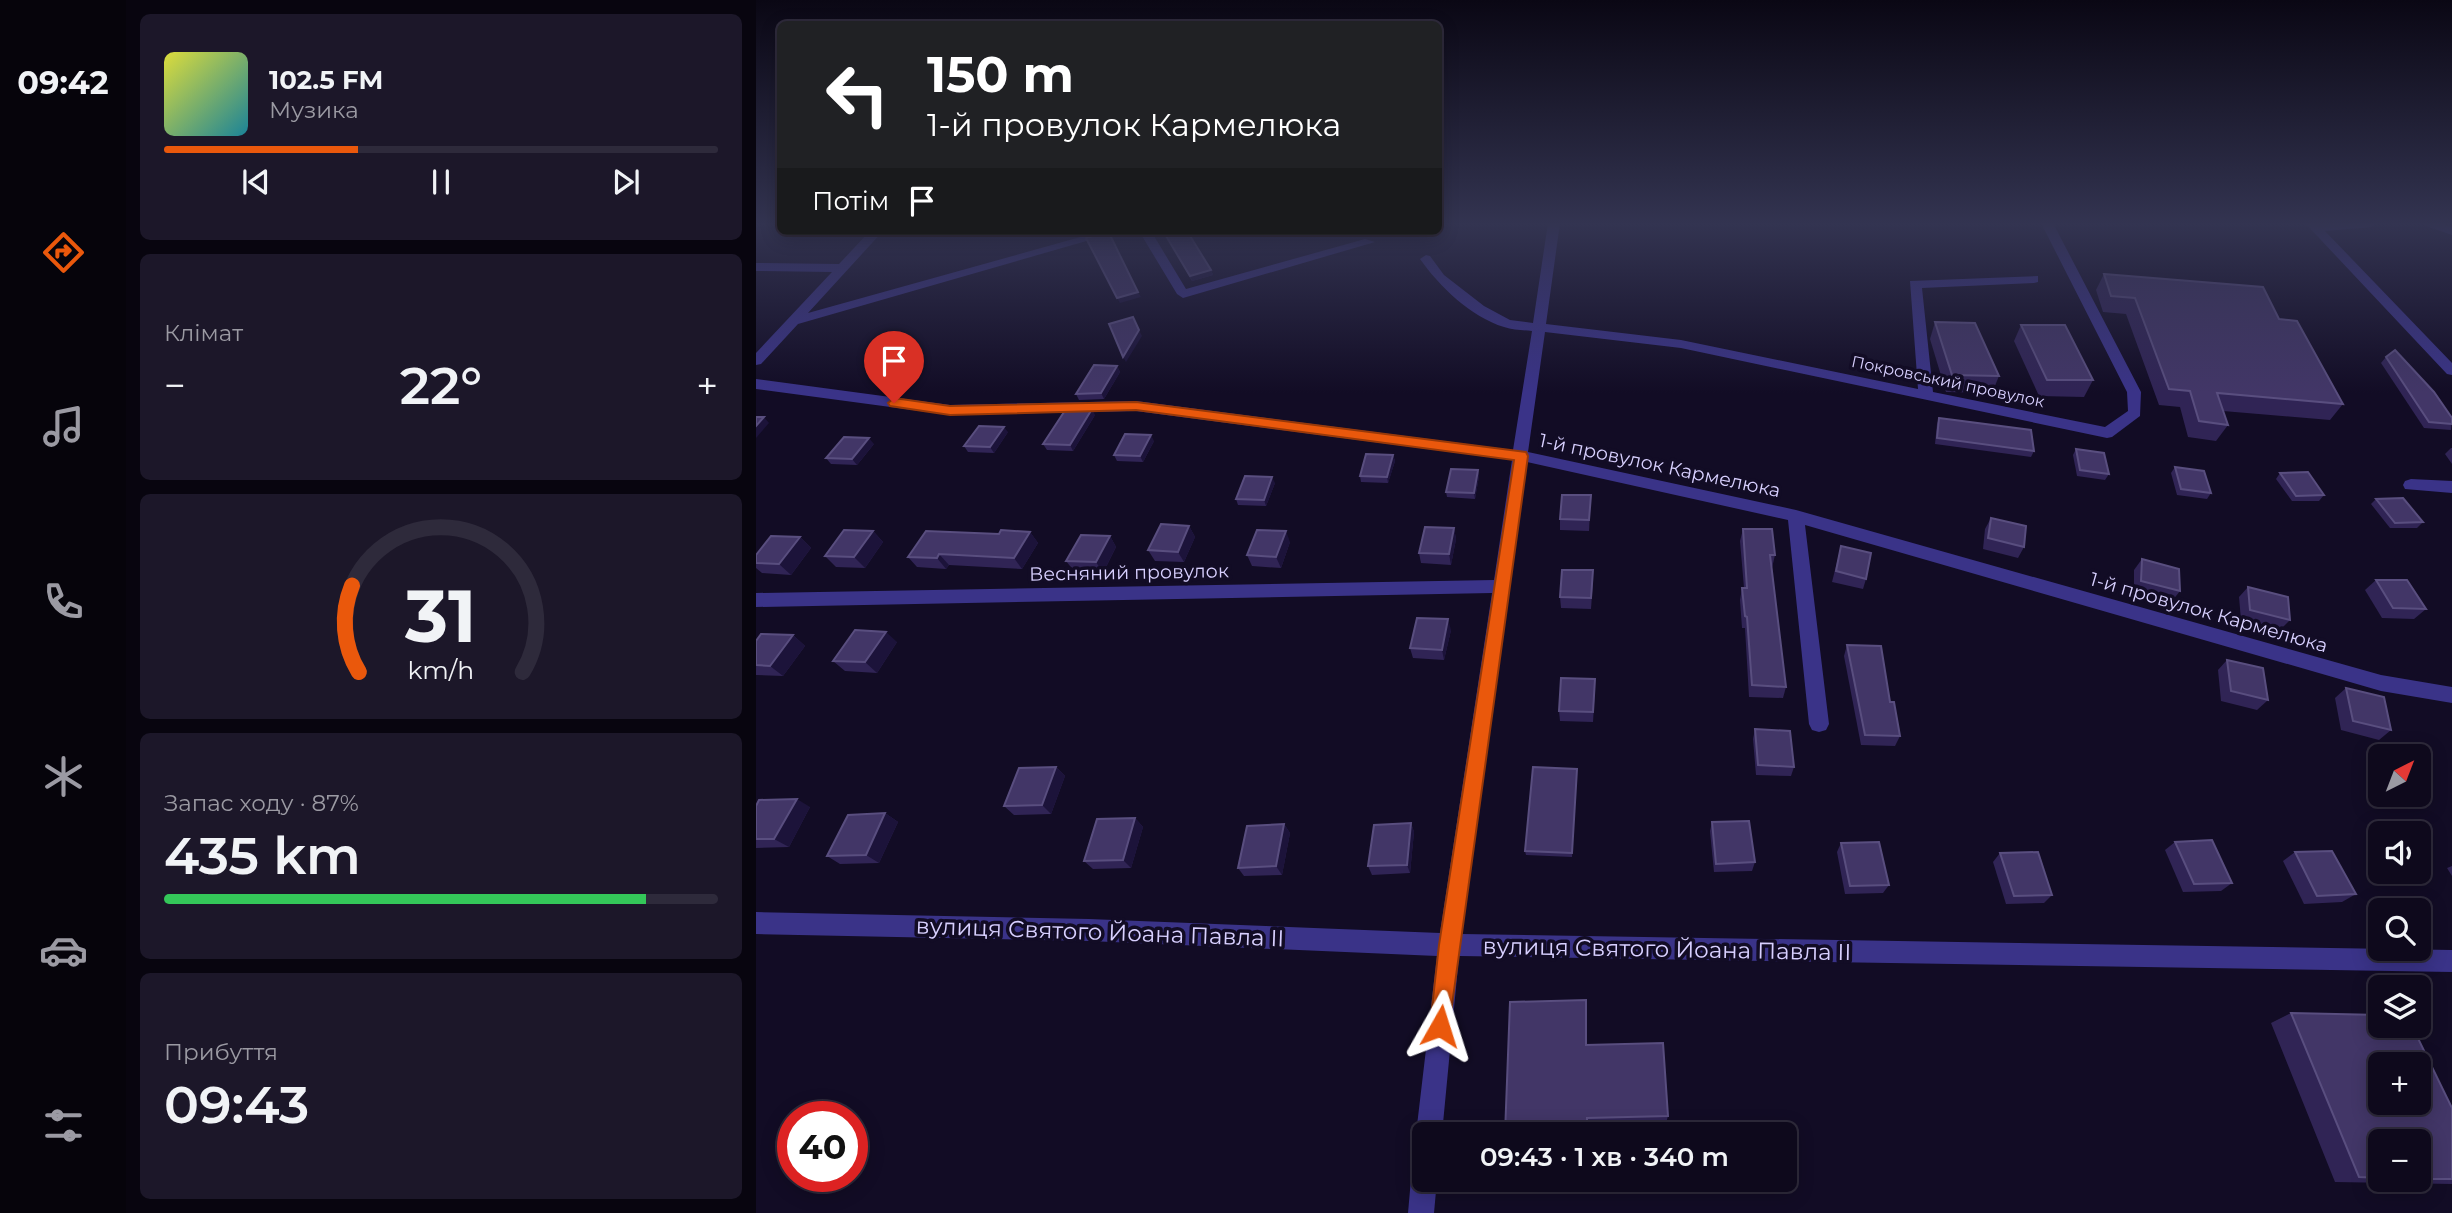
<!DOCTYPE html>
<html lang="uk">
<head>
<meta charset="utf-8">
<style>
  :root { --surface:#0e091c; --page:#1c1729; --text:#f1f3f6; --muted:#9b9aa3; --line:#2e2a3b; --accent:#ea580c }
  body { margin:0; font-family:Montserrat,sans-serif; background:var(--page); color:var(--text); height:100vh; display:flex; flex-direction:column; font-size:26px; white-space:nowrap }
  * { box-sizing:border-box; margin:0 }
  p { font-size:23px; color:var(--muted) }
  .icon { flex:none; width:38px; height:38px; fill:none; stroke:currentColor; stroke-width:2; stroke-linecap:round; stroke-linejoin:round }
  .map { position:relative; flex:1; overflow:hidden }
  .side { display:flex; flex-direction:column; gap:14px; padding:14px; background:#08050f; width:630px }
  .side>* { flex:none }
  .hud { position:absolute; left:21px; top:21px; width:665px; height:214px; border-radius:10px; box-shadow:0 4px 18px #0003,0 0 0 2px var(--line); background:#202124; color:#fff; overflow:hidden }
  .needle { width:46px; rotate:42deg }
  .controls { position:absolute; left:1612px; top:744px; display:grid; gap:14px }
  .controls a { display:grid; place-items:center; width:63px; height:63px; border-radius:10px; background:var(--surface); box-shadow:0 4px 18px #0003,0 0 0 2px var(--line); font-size:35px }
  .speed { position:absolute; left:21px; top:1101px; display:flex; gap:14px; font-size:35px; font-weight:700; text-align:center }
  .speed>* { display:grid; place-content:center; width:91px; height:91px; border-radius:50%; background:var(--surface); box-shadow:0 4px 18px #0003,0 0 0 2px var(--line); line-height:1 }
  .speed .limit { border:10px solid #d22; background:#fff; color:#111 }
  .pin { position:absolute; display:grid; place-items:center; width:60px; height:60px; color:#fff; margin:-72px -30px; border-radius:50% 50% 50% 0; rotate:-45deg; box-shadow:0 0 7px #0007 }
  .pin .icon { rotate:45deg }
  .me { position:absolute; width:77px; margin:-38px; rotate:6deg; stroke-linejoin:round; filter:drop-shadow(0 0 5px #0008) }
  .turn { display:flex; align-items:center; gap:24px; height:147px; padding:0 35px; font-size:32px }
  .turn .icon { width:91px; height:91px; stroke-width:2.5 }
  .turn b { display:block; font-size:49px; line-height:60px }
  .then { display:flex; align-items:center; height:66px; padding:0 35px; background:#0003; gap:14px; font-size:26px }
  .big { font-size:52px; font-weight:600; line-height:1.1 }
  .side .card { flex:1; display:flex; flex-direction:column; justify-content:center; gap:10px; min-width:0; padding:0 24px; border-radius:10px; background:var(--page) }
  .side .dial { align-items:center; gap:0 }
  .dial svg { height:182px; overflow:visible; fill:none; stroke:var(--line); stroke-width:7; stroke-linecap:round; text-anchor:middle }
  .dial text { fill:var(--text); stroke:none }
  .song { display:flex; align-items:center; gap:21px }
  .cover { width:84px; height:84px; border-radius:10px; background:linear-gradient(135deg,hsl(60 70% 55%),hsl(190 70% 35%)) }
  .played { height:7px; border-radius:4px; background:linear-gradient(90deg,var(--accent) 35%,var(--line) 35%) }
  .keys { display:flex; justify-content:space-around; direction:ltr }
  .heat { display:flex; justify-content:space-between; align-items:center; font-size:38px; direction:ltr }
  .charge { height:10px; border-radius:5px; background:linear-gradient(90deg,#34c759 87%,var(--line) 0) }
  .trip { position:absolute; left:656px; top:1122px; width:385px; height:70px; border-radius:10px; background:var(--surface); box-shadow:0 4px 18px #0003,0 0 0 2px var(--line); font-weight:600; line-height:70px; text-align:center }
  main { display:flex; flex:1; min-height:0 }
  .tab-bar { display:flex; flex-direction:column; width:126px; justify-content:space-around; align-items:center; background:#06040b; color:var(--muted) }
  .tab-bar .icon { width:49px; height:49px }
  .tab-bar .current { color:var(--accent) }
  .tab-bar b { font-size:32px; color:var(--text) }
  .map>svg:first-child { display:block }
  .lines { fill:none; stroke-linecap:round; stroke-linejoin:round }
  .minor { fill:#3a3388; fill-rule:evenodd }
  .wall { fill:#302455; fill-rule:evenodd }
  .shaded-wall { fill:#1c133a }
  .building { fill:#423667; stroke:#594e7f; stroke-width:2; fill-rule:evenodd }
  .route { fill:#ea580c; stroke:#983908; stroke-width:2 }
  .labels { text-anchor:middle; stroke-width:7; stroke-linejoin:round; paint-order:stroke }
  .far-street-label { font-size:16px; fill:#d8d0ff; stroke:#120c25 }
  .street-label { font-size:19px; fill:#d8d0ff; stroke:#120c25 }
  .near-street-label { font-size:23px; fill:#d8d0ff; stroke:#120c25 }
</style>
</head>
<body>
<main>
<nav class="tab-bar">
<b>09:42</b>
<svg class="icon current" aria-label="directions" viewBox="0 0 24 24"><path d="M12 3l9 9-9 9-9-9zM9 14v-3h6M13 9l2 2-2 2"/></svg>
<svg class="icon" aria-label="music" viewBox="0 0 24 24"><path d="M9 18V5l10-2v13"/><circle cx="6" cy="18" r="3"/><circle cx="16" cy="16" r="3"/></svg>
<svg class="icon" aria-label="phone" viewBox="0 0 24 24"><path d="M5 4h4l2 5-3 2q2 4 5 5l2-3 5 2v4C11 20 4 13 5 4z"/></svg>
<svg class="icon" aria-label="climate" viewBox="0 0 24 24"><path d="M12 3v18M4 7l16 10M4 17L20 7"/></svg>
<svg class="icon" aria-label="car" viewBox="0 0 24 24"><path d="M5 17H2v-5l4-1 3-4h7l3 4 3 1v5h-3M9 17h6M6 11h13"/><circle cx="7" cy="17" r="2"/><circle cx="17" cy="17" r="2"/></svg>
<svg class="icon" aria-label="filters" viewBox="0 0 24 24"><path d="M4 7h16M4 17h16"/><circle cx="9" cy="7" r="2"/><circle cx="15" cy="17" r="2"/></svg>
</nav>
<section class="side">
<div class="card">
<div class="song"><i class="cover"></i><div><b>102.5 FM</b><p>Музика</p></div></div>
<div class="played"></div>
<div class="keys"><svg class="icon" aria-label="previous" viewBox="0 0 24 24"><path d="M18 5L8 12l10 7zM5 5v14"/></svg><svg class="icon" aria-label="pause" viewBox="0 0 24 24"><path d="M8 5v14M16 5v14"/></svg><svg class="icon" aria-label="next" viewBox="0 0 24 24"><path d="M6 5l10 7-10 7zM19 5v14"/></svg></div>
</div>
<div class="card"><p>Клімат</p>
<div class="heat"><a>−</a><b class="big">22°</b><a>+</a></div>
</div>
<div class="card dial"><svg viewBox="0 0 100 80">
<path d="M14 69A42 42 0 1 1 86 69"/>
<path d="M14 69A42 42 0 0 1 11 31" stroke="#ea580c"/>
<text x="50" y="56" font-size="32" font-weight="700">31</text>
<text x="50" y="72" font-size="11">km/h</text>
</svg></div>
<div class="card"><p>Запас ходу · 87%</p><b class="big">435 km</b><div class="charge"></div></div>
<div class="card"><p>Прибуття</p><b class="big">09:43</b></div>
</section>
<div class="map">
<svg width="1696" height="1213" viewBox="0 0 1696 1213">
  <rect width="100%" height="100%" fill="#120c25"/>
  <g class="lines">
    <g class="minor">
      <path d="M792 223H804L790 324 925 340 1162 389 1154 281 1282 276V282L1278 283 1166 288 1177 392 1349 427 1372 411 1371 392 1285 223H1297L1385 392 1384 416 1356 437 1351 438 925 348 789 332 772 452 1040 510 1625 675 1696 687V703L1625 691 1049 525 1073 724 1070 730 1063 732 1056 730 1053 724 1032 520 771 462 706 934 1696 950V972L703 956 686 1134H668V1145L664 1143 660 1134 681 956 333 941 0 934V912L333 919 684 933 736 593 0 607V593L738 580 756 460 380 411 194 415 0 389V379L194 405 380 401 757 450 776 331C767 330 757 330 748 327 715 317 683 286 664 259L670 255 674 256 688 275 728 306 754 320 777 323Z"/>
      <path d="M1549 223H1621L1615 227 1569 231 1696 363V375L1691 374Z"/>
      <path d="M1662 223H1682L1696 227V235Z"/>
      <path d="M114 231H127L52 313 346 231H365L42 324 5 364 0 365V353L76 272 0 271V263L83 264Z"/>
      <path d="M383 231H395L430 289 609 239 619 242 427 298 421 294Z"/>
      <path d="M1655 479 1696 481V493L1649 489 1647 485 1649 481Z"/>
      <path d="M668 1166V1180H681L678 1213H652L655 1179 659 1170Z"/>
    </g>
  </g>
  <g class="wall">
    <path d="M410 236 455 270 457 275 436 281Z"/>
    <path d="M1348 274 1523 319 1587 404 1574 420 1467 411 1472 425 1460 441 1432 437 1424 407 1403 405 1370 314 1347 312 1340 290Z"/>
    <path d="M1179 322 1243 376 1236 393 1190 392 1174 339Z"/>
    <path d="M1265 325 1337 380 1328 397 1283 396 1258 341Z"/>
    <path d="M1630 357 1696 418 1695 430 1668 428 1625 363Z"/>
    <path d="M361 366 364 372 348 399 323 400 320 394Z"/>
    <path d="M339 415 317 451 291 450 287 444Z"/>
    <path d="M1183 418 1278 451 1275 457 1179 444 1181 424Z"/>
    <path d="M252 432 238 453 212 452 208 446Z"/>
    <path d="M398 441 387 462 361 461 358 455Z"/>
    <path d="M118 444 101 465 75 464 70 458Z"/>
    <path d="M1695 448H1696V464L1689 454Z"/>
    <path d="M1320 449 1353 474 1349 480 1321 476 1317 455Z"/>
    <path d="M637 455 639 461 632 483 605 482 604 476Z"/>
    <path d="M1419 467 1455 493 1451 499 1421 495 1415 473Z"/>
    <path d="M722 470 723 476 719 499 691 497 690 492Z"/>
    <path d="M1524 473 1568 495 1563 501H1536L1520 479Z"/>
    <path d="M519 483 510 506 482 505 480 499Z"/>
    <path d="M835 495 833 531 804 530V519Z"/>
    <path d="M1620 499 1667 522 1661 528H1634L1615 504Z"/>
    <path d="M1235 518 1268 547 1262 558 1227 549 1229 529Z"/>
    <path d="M433 526 439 537 428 562 399 561 392 550Z"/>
    <path d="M698 528 700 539 695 565 665 563 663 553Z"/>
    <path d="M987 529 1019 555 1016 568 1030 687 1027 698 993 697 989 628H986L984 600 986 588H988L984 541Z"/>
    <path d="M117 531 127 542 109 568 80 567 69 556Z"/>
    <path d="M274 532 282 543 266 569 193 565 190 569 161 567 152 557 243 534Z"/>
    <path d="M354 536 360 547 347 573 318 571 310 561Z"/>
    <path d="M44 537 55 548 35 575 6 573 0 568V555Z"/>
    <path d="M534 542 525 568 496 566 491 555Z"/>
    <path d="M1085 546 1110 579 1107 589 1076 582Z"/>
    <path d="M1386 559 1424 591 1416 601 1378 592V570Z"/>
    <path d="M1620 580 1670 609 1658 619 1626 618 1609 590Z"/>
    <path d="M837 581 835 609 805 608 804 597Z"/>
    <path d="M1492 587 1534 620 1524 630 1485 620 1483 597Z"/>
    <path d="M695 630 688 660 657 658 654 648Z"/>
    <path d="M37 635 49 646 27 676 0 675V641Z"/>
    <path d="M141 642 121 673 89 671 77 661Z"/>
    <path d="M1091 645 1134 702 1144 736 1139 746 1105 745 1088 656Z"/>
    <path d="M1471 660 1512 700 1501 710 1465 701 1462 670Z"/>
    <path d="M1590 688 1635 730 1623 740 1585 730 1579 698Z"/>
    <path d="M839 689 837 722 804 721 803 711Z"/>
    <path d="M999 729 1038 767 1035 776 1000 775 997 739Z"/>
    <path d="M300 767 309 776 295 814 258 815 248 806Z"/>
    <path d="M821 773 816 857 770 855 769 851Z"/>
    <path d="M0 806 54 807 33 847 0 848Z"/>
    <path d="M129 813 142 822 123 863 84 864 71 856Z"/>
    <path d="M379 818 387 827 375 868 337 869 328 861Z"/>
    <path d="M956 822 999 862 996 871 958 872 954 831Z"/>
    <path d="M655 823 658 832 654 873 616 875 612 866Z"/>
    <path d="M528 824 534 833 526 875 488 876 482 868Z"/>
    <path d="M1419 842 1476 883 1465 891 1427 892 1409 850Z"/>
    <path d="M1085 843 1133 885 1127 893 1089 894 1081 852Z"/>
    <path d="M1539 852 1600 894 1586 902 1548 904 1527 861Z"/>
    <path d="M1244 853 1296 895 1288 903 1250 904 1237 862Z"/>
    <path d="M1696 866V876L1691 868Z"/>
    <path d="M1535 1013 1696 1108V1184L1579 1182 1515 1023ZM1624 1141H1662V1180H1624Z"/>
    <path d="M831 1045 912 1116 910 1123 831 1125 749 1134Z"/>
  </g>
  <g class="shaded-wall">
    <path d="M455 270 457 275 436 281 434 276Z"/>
    <path d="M382 292 385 297 364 303 361 298Z"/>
    <path d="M383 330 386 336 370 362 367 357Z"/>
    <path d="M361 366 364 372 348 399 345 393Z"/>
    <path d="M336 409 339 415 317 451 314 445Z"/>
    <path d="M8 417 13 423 0 438V426Z"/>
    <path d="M248 427 252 432 238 453 234 447Z"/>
    <path d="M395 435 398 441 387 462 384 456Z"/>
    <path d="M113 438 118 444 101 465 96 459Z"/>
    <path d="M637 455 639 461 632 483 631 477Z"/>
    <path d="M722 470 723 476 719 499 718 493Z"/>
    <path d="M516 477 519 483 510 506 508 500Z"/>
    <path d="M433 526 439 537 428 562 422 552Z"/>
    <path d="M698 528 700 539 695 565 693 554Z"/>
    <path d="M117 531 127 542 109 568 98 557Z"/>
    <path d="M530 531 534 542 525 568 520 557Z"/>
    <path d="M274 532 282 543 266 569 258 558Z"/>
    <path d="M354 536 360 547 347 573 340 562Z"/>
    <path d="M44 537 55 548 35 575 23 564Z"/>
    <path d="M183 554 193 565 190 569 181 558Z"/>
    <path d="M692 619 695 630 688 660 686 650Z"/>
    <path d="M130 632 141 642 121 673 109 662Z"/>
    <path d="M37 635 49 646 27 676 14 666Z"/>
    <path d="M300 767 309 776 295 814 286 805Z"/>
    <path d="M41 799 54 807 33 847 18 839Z"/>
    <path d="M129 813 142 822 123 863 110 855Z"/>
    <path d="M379 818 387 827 375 868 367 860Z"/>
    <path d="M655 823 658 832 654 873 651 865Z"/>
    <path d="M528 824 534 833 526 875 520 866Z"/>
  </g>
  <g class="building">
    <path d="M352 231 382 292 361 298 330 238Z"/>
    <path d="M429 231H431L455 270 434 276 410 236Z"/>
    <path d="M1348 274 1507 287 1523 319 1541 321 1587 404 1461 393 1472 425 1443 421 1434 391 1413 389 1379 298 1355 296Z"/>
    <path d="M377 317 383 330 367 357 353 324Z"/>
    <path d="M1179 322 1219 323 1243 376 1196 375Z"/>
    <path d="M1265 325H1309L1337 380H1291Z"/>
    <path d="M1639 350 1678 392 1696 418V424L1673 422 1630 357Z"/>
    <path d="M338 365 361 366 345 393 320 394Z"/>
    <path d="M310 409H336L314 445 287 444Z"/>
    <path d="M0 417H8L0 426Z"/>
    <path d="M1183 418 1275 430 1278 451 1181 438Z"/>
    <path d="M223 426 248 427 234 447 208 446Z"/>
    <path d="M369 434 395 435 384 456 358 455Z"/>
    <path d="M88 437 113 438 96 459 70 458Z"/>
    <path d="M1320 449 1348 453 1353 474 1324 470Z"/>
    <path d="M610 454 637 455 631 477 604 476Z"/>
    <path d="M1419 467 1448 471 1455 493 1425 489Z"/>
    <path d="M695 469 722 470 718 493 690 492Z"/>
    <path d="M1552 472 1568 495 1540 496 1524 473Z"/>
    <path d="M489 476 516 477 508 500 480 499Z"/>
    <path d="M806 495H835L833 520 804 519Z"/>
    <path d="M1647 498 1667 522 1639 523 1620 499Z"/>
    <path d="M1235 518 1270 526 1268 547 1232 538Z"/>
    <path d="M405 524 433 526 422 552 392 550Z"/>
    <path d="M669 527 698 528 693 554 663 553Z"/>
    <path d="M987 529H1016L1019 555H1014L1030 687 996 685 991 617 989 616 986 588H991Z"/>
    <path d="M88 530 117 531 98 557 69 556Z"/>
    <path d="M245 530 274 532 258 558 183 554 181 558 152 557 170 531 243 534Z"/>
    <path d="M501 530 530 531 520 557 491 555Z"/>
    <path d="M325 535 354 536 340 562 310 561Z"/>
    <path d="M15 536 44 537 23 564 0 563V555Z"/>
    <path d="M1085 546 1115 553 1110 579 1080 571Z"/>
    <path d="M1386 559 1423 569 1424 591 1385 581Z"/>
    <path d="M806 570H837L835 598 804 597Z"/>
    <path d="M1620 580H1651L1670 609 1637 608Z"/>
    <path d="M1492 587 1532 597 1534 620 1494 610Z"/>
    <path d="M661 618 692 619 686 650 654 648Z"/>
    <path d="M99 630 130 632 109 662 77 661Z"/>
    <path d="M5 634 37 635 14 666 0 665V641Z"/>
    <path d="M1091 645 1125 646 1134 702H1138L1144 736 1109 735Z"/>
    <path d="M1471 660 1507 668 1512 700 1475 691Z"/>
    <path d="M805 678 839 679 837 712 803 711Z"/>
    <path d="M1590 688 1628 697 1635 730 1597 721Z"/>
    <path d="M999 729 1034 731 1038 767 1002 765Z"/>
    <path d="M300 767 286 805 248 806 263 768Z"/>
    <path d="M777 767 821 769 816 853 769 851Z"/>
    <path d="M41 799 18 839H0V806L3 800Z"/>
    <path d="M129 813 110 855 71 856 92 815Z"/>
    <path d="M379 818 367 860 328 861 341 819Z"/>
    <path d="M993 821 999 862 960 864 956 822Z"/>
    <path d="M655 823 651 865 612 866 618 825Z"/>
    <path d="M528 824 520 866 482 868 491 826Z"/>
    <path d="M1456 840 1476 883 1438 884 1419 842Z"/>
    <path d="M1123 842 1133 885 1094 886 1085 843Z"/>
    <path d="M1576 851 1600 894 1561 896 1539 852Z"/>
    <path d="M1282 852 1296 895 1258 896 1244 853Z"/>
    <path d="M830 1000V1045L907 1043 912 1116 831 1118V1134H749L754 1002Z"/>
    <path d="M1535 1013 1624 1015V1026H1656L1696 1108V1179H1662V1141H1624V1178L1603 1177ZM1624 1064H1662V1102H1624Z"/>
  </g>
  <linearGradient id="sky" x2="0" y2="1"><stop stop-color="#0a0714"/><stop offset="0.57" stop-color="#333451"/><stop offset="1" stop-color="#333451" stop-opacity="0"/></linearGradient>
  <rect width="1696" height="393" fill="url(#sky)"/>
  <path class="route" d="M138 398 194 406 380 402 770 452 772 456 692 1034 684 1037 677 1034 674 1026 683 945 758 460 380 410 194 415 134 406 132 403Z"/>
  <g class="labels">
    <g class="far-street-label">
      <text transform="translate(1192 381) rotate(12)" y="6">Покровський провулок</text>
    </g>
    <g class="street-label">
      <text transform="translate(904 465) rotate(12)" y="7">1-й провулок Кармелюка</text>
      <text transform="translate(373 572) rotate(-1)" y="7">Весняний провулок</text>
      <text transform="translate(1453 612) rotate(16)" y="7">1-й провулок Кармелюка</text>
    </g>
    <g class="near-street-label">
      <text transform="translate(344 932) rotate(2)" y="8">вулиця Святого Йоана Павла II</text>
      <text transform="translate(911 949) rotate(1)" y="8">вулиця Святого Йоана Павла II</text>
    </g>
  </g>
</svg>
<div class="controls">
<a><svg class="needle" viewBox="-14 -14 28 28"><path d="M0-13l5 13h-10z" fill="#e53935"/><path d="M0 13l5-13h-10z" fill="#9b9aa3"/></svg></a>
<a><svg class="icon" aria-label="sound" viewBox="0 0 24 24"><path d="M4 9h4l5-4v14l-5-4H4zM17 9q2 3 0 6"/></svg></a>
<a><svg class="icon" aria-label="search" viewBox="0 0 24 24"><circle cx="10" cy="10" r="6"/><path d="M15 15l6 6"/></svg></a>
<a><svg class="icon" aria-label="layers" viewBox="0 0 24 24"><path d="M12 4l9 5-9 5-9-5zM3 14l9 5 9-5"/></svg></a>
<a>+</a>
<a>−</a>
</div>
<div class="speed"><div class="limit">40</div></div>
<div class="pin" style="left:138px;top:403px;background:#d93025"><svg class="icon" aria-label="arrive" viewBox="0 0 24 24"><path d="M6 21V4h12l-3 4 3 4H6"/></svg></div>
<svg class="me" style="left:684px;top:1026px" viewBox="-20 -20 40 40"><path d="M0-17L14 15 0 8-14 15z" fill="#ea580c" stroke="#fff" stroke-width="4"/></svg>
<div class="trip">09:43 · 1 хв · 340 m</div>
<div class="hud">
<div class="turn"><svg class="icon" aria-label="left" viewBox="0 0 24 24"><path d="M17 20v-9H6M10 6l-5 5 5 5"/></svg><div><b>150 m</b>1-й провулок Кармелюка</div></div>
<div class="then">Потім<svg class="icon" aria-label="arrive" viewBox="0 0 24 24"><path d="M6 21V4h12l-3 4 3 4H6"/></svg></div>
</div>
</div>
</main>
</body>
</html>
